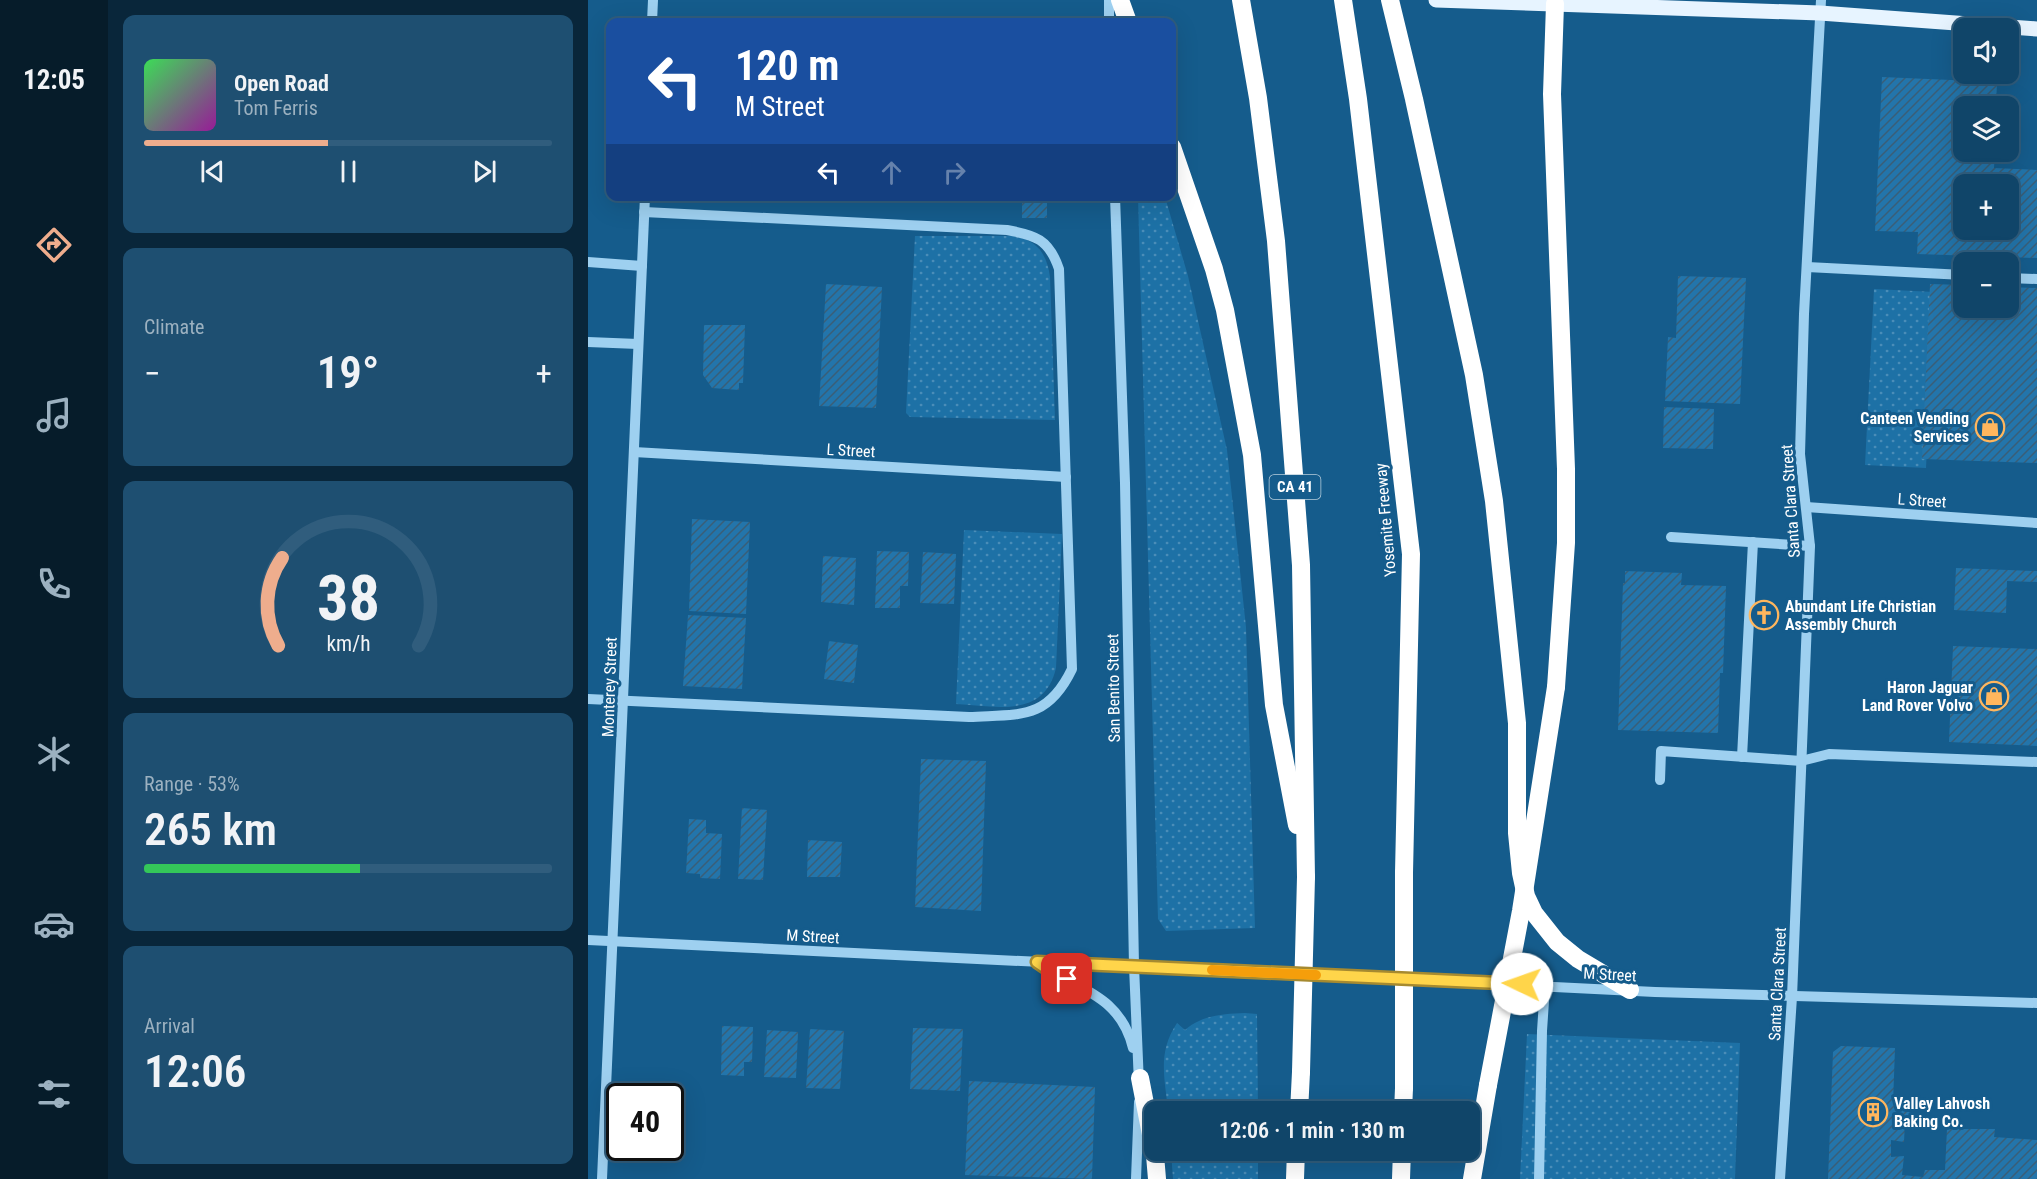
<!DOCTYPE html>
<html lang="en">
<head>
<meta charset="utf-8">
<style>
  :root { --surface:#104569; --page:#1e4f71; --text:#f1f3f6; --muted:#9cb1c0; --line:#305d7d; --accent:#eead8d }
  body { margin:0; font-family:"Roboto Condensed",sans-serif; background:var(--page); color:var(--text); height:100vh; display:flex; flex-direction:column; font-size:22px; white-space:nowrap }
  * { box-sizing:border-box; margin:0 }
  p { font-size:20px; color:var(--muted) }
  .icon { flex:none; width:33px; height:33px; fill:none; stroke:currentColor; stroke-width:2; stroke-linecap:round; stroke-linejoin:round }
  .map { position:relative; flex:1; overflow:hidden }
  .panel { display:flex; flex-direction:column; gap:15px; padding:15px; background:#09263a; width:480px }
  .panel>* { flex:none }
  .guide { position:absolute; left:18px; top:18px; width:570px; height:183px; border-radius:12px; box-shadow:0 6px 24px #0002,0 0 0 2px var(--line); background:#1a4fa0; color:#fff; overflow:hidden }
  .fabs { position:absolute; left:1365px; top:18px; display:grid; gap:12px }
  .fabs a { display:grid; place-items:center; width:66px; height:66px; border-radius:12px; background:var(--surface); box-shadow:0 6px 24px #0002,0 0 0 2px var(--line); font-size:30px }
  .speed { position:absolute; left:18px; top:1083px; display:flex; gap:12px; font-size:30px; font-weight:700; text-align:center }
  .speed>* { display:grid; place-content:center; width:78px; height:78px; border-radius:50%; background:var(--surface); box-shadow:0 6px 24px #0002,0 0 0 2px var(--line); line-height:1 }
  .speed .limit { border:3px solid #111; border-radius:9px; background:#fff; color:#111 }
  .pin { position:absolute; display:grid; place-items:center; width:51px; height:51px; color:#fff; margin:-26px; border-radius:12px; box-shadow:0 3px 9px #0006 }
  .me { position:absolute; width:66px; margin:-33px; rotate:273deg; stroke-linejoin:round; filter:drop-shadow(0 0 4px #0008) }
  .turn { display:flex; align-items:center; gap:21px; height:126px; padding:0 30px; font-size:27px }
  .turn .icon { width:78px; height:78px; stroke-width:2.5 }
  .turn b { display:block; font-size:42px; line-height:51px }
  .lanes { display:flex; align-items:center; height:57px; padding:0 30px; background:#0003; justify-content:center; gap:30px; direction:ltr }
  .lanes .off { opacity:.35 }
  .big { font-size:45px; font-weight:600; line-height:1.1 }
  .panel .tile { flex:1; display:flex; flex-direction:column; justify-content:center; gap:9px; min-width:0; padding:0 21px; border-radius:12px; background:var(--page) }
  .panel .dial { align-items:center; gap:0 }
  .dial svg { height:156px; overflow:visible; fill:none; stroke:var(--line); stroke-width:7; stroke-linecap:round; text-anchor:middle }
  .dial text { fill:var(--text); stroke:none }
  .song { display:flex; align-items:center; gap:18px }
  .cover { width:72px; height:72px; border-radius:9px; background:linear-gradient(135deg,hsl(130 70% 55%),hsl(300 70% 35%)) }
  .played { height:6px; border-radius:3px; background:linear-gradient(90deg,var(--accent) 45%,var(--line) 45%) }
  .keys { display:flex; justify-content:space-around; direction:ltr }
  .heat { display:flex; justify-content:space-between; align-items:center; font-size:33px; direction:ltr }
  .charge { height:9px; border-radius:4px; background:linear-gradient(90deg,#34c759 53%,var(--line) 0) }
  .trip { position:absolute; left:556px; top:1101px; width:336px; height:60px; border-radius:12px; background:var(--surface); box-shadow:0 6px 24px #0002,0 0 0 2px var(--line); font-weight:600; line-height:60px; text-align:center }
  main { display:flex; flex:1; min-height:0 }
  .menu { display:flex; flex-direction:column; width:108px; justify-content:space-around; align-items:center; background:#061c2a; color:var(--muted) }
  .menu .icon { width:42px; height:42px }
  .menu .current { color:var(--accent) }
  .menu b { font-size:27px; color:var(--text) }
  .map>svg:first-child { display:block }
  .grass { fill:url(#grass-dots) }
  .building { fill:url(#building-hatch); fill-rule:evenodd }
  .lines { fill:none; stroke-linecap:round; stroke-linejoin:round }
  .minor { stroke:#9ed0f0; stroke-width:10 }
  .major { stroke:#e7f4ff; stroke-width:15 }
  .highway { stroke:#fff; stroke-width:18 }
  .highway-bridge { stroke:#fff; stroke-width:18 }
  .route-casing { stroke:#a68a30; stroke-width:15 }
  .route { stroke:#ffd54a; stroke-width:10 }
  .slow { stroke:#f59e0b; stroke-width:10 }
  .labels { text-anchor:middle; stroke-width:6; stroke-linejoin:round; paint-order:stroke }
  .shield { fill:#155c8c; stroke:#b9cedc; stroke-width:1.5 }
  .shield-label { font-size:15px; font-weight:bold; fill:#fff }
  .poi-label { font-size:16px; font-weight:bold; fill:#fff; stroke:#155c8c; text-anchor:end }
  .street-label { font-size:16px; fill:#fff; stroke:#155c8c }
</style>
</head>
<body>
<main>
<nav class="menu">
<b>12:05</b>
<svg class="icon current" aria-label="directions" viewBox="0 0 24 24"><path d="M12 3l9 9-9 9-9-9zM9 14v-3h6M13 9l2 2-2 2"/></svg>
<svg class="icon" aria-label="music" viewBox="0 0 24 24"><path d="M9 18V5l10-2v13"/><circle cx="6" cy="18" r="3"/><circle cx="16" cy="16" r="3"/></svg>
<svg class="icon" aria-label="phone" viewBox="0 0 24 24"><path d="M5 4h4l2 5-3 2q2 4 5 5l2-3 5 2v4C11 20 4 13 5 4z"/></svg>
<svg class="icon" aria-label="climate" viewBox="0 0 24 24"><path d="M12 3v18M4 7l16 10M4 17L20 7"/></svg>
<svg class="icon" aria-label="car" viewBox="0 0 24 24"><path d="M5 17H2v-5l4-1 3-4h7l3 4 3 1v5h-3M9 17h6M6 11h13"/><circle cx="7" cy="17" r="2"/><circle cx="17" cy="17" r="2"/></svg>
<svg class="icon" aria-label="filters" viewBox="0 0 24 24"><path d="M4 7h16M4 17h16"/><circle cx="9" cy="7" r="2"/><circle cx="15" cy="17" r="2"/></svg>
</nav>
<section class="panel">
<div class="tile">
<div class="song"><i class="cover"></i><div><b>Open Road</b><p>Tom Ferris</p></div></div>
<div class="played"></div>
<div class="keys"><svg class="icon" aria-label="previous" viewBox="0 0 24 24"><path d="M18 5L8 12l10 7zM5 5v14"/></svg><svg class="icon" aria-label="pause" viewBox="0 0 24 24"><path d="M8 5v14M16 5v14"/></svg><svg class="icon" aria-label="next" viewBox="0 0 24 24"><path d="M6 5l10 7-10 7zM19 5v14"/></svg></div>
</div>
<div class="tile"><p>Climate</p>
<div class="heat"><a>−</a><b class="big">19°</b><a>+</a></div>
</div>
<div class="tile dial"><svg viewBox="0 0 100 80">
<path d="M14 69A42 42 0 1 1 86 69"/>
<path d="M14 69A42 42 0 0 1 16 24" stroke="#eead8d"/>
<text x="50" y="56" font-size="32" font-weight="700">38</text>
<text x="50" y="72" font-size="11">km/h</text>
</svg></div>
<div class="tile"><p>Range · 53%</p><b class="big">265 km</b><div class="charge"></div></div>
<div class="tile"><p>Arrival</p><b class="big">12:06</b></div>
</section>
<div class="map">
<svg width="1449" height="1179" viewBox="0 0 1449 1179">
  <defs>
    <pattern id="grass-dots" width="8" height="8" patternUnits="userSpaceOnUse" patternTransform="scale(1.5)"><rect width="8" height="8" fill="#1d71a6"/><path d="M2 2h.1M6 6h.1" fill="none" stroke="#4a8db8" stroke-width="1.8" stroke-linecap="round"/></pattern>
    <pattern id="building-hatch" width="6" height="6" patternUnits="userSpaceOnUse" patternTransform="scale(1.5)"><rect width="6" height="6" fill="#2375ab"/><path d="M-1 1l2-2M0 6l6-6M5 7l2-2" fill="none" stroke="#3a5e77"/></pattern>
  </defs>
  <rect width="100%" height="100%" fill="#155c8c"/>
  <g class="grass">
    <path d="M550 197H577L600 276 639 450 658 627 667 928 578 931 570 919Z"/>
    <path d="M327 236H425C449 240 459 254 462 277L467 420 322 417 318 413Z"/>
    <path d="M1286 289 1346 292 1338 468 1277 465Z"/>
    <path d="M376 530 474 534 468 668C456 719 408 706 368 704Z"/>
    <path d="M657 1013 669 1014 670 1111H580C577 1078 569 1053 589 1023L597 1030C614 1015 635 1014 657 1013Z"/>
    <path d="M939 1034 1152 1043 1147 1179H932Z"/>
    <path d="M583 1151H670V1179H585Z"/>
  </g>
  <g class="building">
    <path d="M1294 77 1409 82 1408 106H1376V152H1407L1406 168 1449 170V258L1329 254 1330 232 1287 231ZM1376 184H1420V230H1376Z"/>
    <rect x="434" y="196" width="25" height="22"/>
    <path d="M1090 276 1158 278 1152 404 1077 401 1080 337 1088 338Z"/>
    <path d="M238 284 294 287 288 408 231 406Z"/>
    <path d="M1342 284 1376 285V308H1420V287L1449 288V463L1334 459Z"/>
    <path d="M116 325H157L155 383H151V390L124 388 115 375Z"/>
    <path d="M1076 407 1126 409 1125 449 1075 448Z"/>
    <path d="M104 519 162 522 158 614 101 611Z"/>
    <path d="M289 551 321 552 320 586H312V608H287Z"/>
    <path d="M335 552 368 554 366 604 332 603Z"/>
    <path d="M235 556 268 558 266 605 233 602Z"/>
    <path d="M1368 568 1449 571V582L1419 581 1418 613 1366 610Z"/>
    <path d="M1037 571 1094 573 1093 585 1138 586 1135 673H1132L1130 733 1030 730 1035 583H1037Z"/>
    <path d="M100 615 158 618 154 689 95 686Z"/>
    <path d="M241 641 270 645 266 683 236 679Z"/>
    <path d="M1365 646 1449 649V746L1361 742Z"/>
    <path d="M333 759 398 761 393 911 327 907Z"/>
    <path d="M154 808 179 810 175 880 150 879Z"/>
    <path d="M101 819 118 820V833L134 834 132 879 112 878V874L98 873Z"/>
    <path d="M220 840 254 842 252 877H219Z"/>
    <path d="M134 1026 165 1027 164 1062H156V1076L133 1075Z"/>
    <path d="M325 1028 375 1029 372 1091 322 1089Z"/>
    <path d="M222 1029 256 1031 252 1089 218 1088Z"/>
    <path d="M179 1030 210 1032 208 1078 176 1077Z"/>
    <path d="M1253 1046 1307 1048 1305 1104 1316 1105V1102L1327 1103 1326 1121 1317 1120 1316 1142 1303 1140V1157L1316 1156 1314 1175 1335 1177 1337 1170H1357L1359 1129H1407L1406 1137 1449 1140V1179H1240L1245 1052Z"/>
    <path d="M381 1081 507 1087 504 1179 377 1175Z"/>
  </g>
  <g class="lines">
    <g class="minor">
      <path d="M521 0V22"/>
      <path d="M64 22 65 0"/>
      <path d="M527 196 537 483 546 966 551 1084"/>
      <path d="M0 262 54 266"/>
      <path d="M1219 267 1376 275"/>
      <path d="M1420 278 1449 279"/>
      <path d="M0 342 50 344"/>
      <path d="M46 452 478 477"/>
      <path d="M1218 507 1449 523"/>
      <path d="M1083 537 1222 546"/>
      <path d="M0 699 381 717C431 714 459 721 484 669L471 269C461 239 447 235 419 230L56 212"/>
      <path d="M1154 757 1165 542"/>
      <path d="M1072 780 1073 751 1213 761 1241 754 1449 762"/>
      <path d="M0 940 1067 992 1449 1003"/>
      <path d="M449 962C488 989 532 994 545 1048"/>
      <path d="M14 1179 57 196"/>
      <path d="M548 1179 551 1102"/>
      <path d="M951 1179 954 1031 957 986"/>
      <path d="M1192 1179 1204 997 1222 546 1212 454 1216 314 1233 0"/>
    </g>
    <path class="major" d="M848 0 1232 13 1449 29"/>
    <g class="highway">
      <path d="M532 0 540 22"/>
      <path d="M653 0 670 98 688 241 713 565 718 877"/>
      <path d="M755 0 770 99 823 554 816 873"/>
      <path d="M802 0 826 99 886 375 906 501 929 723V833L933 873 938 896 946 913 969 942 990 959 1042 990"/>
      <path d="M967 4 964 94 978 469V543L968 687"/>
      <path d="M584 147 626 269 637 310 664 455 686 705 709 825"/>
      <path d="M552 1078 567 1155 569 1179"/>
      <path d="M711 1112 713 1072"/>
      <path d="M815 1112 816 1088"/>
      <path d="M707 1179 708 1150"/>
      <path d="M813 1179 814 1150"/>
      <path d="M884 1179 900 1085"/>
    </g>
    <g class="highway-bridge">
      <path d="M816 873V1088"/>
      <path d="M713 1072 718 877"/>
      <path d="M900 1085 933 911 968 687"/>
    </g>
  </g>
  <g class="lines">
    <g class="route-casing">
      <path id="route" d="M479 979 465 973 449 962 934 984"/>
    </g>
    <use href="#route" class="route"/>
    <path class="slow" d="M624 970 728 975"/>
  </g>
  <defs>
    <g id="shop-ring" transform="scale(1.5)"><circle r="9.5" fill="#155c8c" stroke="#ffb65d" stroke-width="1.5"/><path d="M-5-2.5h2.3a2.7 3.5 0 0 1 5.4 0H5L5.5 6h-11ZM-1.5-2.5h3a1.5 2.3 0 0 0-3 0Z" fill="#ffb65d"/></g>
    <g id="church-ring" transform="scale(1.5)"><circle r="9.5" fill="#155c8c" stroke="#ffb65d" stroke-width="1.5"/><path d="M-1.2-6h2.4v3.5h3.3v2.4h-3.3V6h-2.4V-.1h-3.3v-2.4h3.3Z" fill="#ffb65d"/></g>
    <g id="building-ring" transform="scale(1.5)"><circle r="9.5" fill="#155c8c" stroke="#ffb65d" stroke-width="1.5"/><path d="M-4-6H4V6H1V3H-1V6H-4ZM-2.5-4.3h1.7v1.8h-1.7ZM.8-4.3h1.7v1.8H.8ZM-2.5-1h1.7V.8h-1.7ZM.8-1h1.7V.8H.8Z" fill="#ffb65d"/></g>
  </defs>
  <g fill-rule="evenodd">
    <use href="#shop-ring" x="1402" y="427"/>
    <use href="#church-ring" x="1176" y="615"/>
    <use href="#shop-ring" x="1406" y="696"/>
    <use href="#building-ring" x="1285" y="1112"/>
  </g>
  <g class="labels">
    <rect class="shield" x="681.5" y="475" width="51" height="24" rx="4.5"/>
    <g class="shield-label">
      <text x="707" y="492">CA 41</text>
    </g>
    <g class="poi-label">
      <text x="1381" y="424">Canteen Vending<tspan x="1381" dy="18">Services</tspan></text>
      <text x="1197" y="612" text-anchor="start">Abundant Life Christian<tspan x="1197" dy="18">Assembly Church</tspan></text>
      <text x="1385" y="693">Haron Jaguar<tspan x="1385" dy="18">Land Rover Volvo</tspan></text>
      <text x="1306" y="1109" text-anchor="start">Valley Lahvosh<tspan x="1306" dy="18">Baking Co.</tspan></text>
    </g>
    <g class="street-label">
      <text transform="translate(263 450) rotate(3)" y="6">L Street</text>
      <text transform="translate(1334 500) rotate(4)" y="6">L Street</text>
      <text transform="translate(1202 501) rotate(-94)" y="6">Santa Clara Street</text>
      <text transform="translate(797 520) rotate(-95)" y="6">Yosemite Freeway</text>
      <text transform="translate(21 687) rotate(-88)" y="6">Monterey Street</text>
      <text transform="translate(525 688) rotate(-91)" y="6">San Benito Street</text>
      <text transform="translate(225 936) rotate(3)" y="6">M Street</text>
      <text transform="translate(1022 974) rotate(3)" y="6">M Street</text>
      <text transform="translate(1189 984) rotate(-87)" y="6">Santa Clara Street</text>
    </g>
  </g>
</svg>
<div class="fabs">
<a><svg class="icon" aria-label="sound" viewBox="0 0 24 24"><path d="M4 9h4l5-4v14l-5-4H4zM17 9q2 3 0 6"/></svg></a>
<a><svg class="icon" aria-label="layers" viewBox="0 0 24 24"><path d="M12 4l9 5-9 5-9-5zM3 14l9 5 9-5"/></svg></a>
<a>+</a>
<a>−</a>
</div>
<div class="speed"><div class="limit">40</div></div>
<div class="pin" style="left:479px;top:979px;background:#d93025"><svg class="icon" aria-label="arrive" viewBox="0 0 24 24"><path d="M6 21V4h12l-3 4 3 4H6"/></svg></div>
<svg class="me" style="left:934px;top:984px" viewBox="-20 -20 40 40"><circle r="19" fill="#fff"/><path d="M0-13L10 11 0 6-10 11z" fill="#ffd54a"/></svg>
<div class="trip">12:06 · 1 min · 130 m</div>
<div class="guide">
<div class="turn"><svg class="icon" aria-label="left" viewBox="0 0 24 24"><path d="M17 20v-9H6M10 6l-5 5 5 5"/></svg><div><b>120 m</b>M Street</div></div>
<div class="lanes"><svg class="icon" aria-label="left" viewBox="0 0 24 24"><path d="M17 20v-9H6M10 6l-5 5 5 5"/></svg><svg class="icon off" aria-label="ahead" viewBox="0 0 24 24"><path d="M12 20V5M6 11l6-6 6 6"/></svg><svg class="icon off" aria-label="right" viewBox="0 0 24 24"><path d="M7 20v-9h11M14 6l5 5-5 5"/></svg></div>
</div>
</div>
</main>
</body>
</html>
